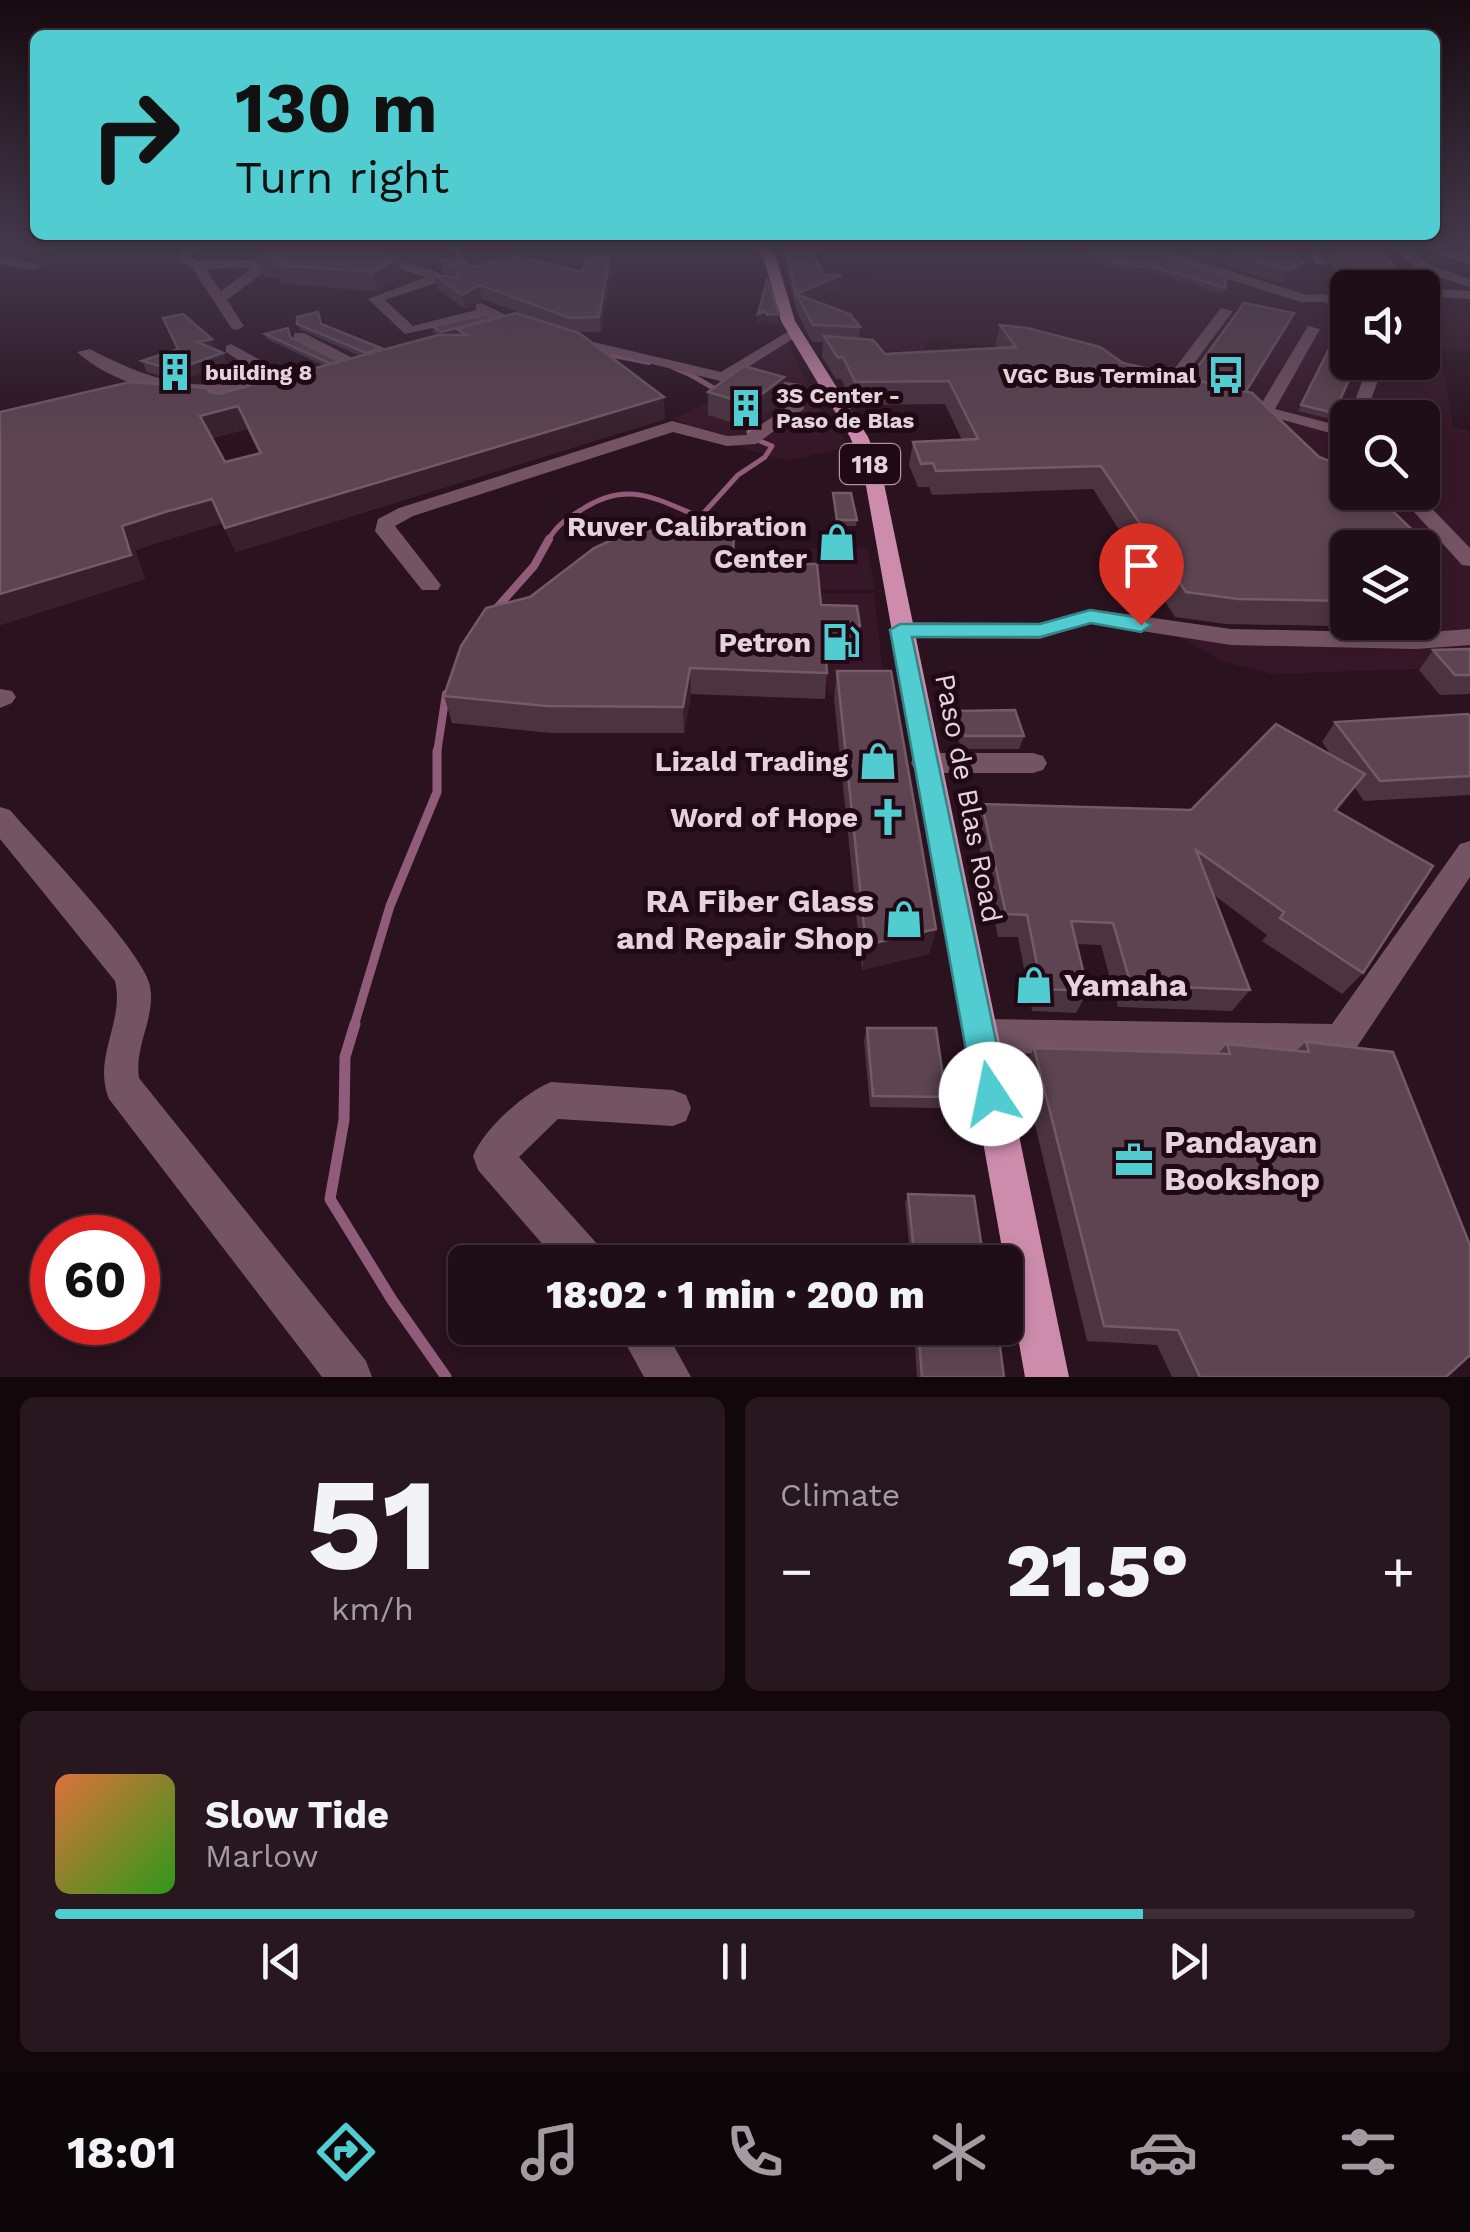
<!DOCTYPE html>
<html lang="en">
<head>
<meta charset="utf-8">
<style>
  :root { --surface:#200e16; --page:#28171f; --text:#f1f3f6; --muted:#a29ca1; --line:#3d2e35; --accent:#51ccd1 }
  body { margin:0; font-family:"Work Sans",sans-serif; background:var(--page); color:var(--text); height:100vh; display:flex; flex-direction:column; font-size:38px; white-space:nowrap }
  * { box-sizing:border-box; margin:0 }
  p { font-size:32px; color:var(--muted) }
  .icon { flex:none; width:55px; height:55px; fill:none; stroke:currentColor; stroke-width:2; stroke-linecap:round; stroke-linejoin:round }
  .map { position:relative; height:1377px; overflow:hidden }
  .side { display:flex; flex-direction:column; gap:20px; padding:20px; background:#12080c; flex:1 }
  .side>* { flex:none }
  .guide { position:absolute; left:30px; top:30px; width:1410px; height:210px; border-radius:15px; box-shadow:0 5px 15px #0003,0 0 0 2px var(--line); background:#51ccd1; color:#111; overflow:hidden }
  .buttons { position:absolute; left:1330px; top:270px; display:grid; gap:20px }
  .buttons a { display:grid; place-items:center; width:110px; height:110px; border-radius:15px; background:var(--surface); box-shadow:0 5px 15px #0003,0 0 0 2px var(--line); font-size:50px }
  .speed { position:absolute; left:30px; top:1215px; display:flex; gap:20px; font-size:50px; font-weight:700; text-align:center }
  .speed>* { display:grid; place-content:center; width:130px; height:130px; border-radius:50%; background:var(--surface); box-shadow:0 5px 15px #0003,0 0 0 2px var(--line); line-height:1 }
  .speed .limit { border:15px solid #d22; background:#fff; color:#111 }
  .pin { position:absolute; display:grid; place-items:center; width:85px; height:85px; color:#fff; margin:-102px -42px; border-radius:50% 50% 50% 0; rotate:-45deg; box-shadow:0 0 10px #0007 }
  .pin .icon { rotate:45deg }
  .me { position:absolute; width:110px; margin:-55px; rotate:349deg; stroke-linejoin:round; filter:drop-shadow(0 0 8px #0008) }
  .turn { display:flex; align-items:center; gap:35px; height:210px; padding:0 40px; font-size:45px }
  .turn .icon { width:130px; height:130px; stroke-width:2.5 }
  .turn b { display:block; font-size:70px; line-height:85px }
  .big { font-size:75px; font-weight:800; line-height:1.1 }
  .side .widget { flex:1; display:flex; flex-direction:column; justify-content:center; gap:15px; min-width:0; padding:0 35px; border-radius:15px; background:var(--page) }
  .side .dial { align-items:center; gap:0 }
  .dial b { font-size:130px; line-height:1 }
  .song { display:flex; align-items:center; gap:30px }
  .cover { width:120px; height:120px; border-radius:15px; background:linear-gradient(135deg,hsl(20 70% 55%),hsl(110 70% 35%)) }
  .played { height:10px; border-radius:5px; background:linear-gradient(90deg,var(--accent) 80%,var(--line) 80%) }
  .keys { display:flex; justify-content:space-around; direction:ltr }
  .heat { display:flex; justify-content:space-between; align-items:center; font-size:55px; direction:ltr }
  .side .tiles { flex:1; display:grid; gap:20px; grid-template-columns:1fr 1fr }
  .widget:last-child { grid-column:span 2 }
  .trip { position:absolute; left:448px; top:1245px; width:575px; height:100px; border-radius:15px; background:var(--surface); box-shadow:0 5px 15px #0003,0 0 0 2px var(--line); font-weight:800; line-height:100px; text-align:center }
  .menu { display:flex; height:160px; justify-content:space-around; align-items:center; background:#0d0609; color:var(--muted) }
  .menu .icon { width:70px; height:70px }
  .menu .selected { color:var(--accent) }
  .menu b { font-size:45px; color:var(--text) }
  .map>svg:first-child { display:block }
  .built { fill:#361727; fill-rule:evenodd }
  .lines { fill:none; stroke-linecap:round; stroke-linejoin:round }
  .stream-far4 { stroke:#915c79; stroke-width:4 }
  .stream-far3 { stroke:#915c79; stroke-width:5 }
  .stream-far2 { stroke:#915c79; stroke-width:8 }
  .stream-far1 { stroke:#915c79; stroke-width:9 }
  .stream { stroke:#915c79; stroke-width:11 }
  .minor { fill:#745463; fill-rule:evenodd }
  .major { fill:#ce8cad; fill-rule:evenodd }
  .wall { fill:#4c3340; fill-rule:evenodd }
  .shaded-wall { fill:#381f2b }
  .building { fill:#5d4450; stroke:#725b66; stroke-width:2.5; fill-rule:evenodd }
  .route { fill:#51ccd1; stroke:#358588; stroke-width:2.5 }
  .labels { text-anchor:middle; stroke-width:10; stroke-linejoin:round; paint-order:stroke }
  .far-poi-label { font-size:22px; font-weight:bold; fill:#e5d3db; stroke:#200915; text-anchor:start }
  .shield { fill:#200915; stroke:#aa96a0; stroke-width:2.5 }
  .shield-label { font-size:25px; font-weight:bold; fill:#e5d3db }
  .poi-label { font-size:28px; font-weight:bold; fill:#e5d3db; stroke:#200915; text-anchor:end }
  .street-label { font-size:28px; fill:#e5d3db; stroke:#200915 }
  .near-poi-label { font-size:32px; font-weight:bold; fill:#e5d3db; stroke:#200915; text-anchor:start }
</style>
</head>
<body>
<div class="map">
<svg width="1470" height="1377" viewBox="0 0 1470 1377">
  <rect width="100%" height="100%" fill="#2a121e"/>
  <g class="built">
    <path d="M922 249H1212L1288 259 1353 287 1348 288V362H1422L1423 303H1426L1423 290 1470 292V351H1440L1453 427 1470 431V667L1273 674 1225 662 1175 635 1171 628 1390 632 1384 623 1422 622 1423 581 1444 571 1422 548 1006 348 927 341 922 354 861 347 796 311 918 255ZM1348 418H1422V492H1348Z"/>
    <path d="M788 341 814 401 850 446 788 461 675 429 686 424 673 419 707 403 734 376Z"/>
    <path d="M867 547 875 590H817L811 548Z"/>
    <path d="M819 593H874L885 692 828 694Z"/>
  </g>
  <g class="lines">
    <g class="stream-far4">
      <path d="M457 249 461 267H484"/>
      <path d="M599 353 649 363"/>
      <path d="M673 368 697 378"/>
    </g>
    <g class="stream-far3">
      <path d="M691 375 722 393"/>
      <path d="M749 432 760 426 754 415"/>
      <path d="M547 542C556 526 566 519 581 510 627 480 654 498 700 517L738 475 765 457 772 446 760 441"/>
    </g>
    <g class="stream-far2">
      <path d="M495 610 534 566 549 539"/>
      <path d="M437 753 446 694"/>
    </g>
    <path class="stream-far1" d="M354 1026 390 906 437 792V751"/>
    <path class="stream" d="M355 1024 345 1057 344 1120 330 1199 392 1300 446 1377"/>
    <g class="minor">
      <path d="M183 249H196L190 256 199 261 293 259 299 263 269 268 227 300 244 326 237 330 232 329 192 268 179 260ZM252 268 221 291 206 269Z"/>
      <path d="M252 249H315L321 253 315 257Z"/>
      <path d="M1147 249H1159L1307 295 1324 294 1348 301V310L1323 302H1301L1148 254Z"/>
      <path d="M1307 249H1319L1325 264H1315Z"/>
      <path d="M1396 249H1410L1428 264 1470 279V287L1418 270Z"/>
      <path d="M1426 249H1446L1470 257V265Z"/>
      <path d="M369 253 435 271 461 287 454 291 436 283 385 300 413 326 476 310V304L481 303 536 329 524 332 488 316 405 334 368 299 426 277 365 260 363 257Z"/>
      <path d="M0 256 42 266 36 270 0 264Z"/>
      <path d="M1422 288 1470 291V299L1422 296Z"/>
      <path d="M1221 308 1233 311 1178 385 1192 388V396L1162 391V385Z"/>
      <path d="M1308 326 1320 329 1275 409 1348 428V438L1237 407 1245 402 1260 406Z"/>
      <path d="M794 328 799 329V335L724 382 564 342 572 337 721 372Z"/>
      <path d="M294 333H304L374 369 360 372 294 339Z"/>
      <path d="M231 344 296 380 288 385 273 381V387C209 402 129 398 77 352L90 349C155 383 194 392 267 379L226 352V346Z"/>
      <path d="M1369 362H1385L1364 418 1348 420Z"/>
      <path d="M763 379 801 384 804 409 756 444 727 446 673 432 413 516 395 526 441 585 438 590H422L375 531 378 519 399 508 672 421 727 436 746 435 787 407V391L757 387V381Z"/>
      <path d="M1396 492H1416L1470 548V566L1462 565Z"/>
      <path d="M1090 609 1231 629 1416 633 1470 629V645L1416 649 1231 645 1091 623 1040 639 900 638 888 630 900 622 1039 623Z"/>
      <path d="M0 689 12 691 16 697 12 703 0 708Z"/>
      <path d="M925 753H1033L1043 756 1047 763 1043 770 1033 773H925L915 770 911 763 915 756Z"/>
      <path d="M0 807 10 810C38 843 144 952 150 986 156 1017 134 1046 139 1078L366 1361 372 1377H322L109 1099C92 1057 125 1022 115 981L0 839Z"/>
      <path d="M1470 841V877L1353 1053 1341 1058 980 1053 968 1048 963 1036 968 1024 980 1019 1332 1024 1460 844Z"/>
      <path d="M551 1082 673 1090 686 1095 691 1108 686 1121 673 1126 558 1119 519 1157 600 1247 605 1262H558L478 1170 473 1156C484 1129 524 1093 551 1082Z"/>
      <path d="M617 1328H664L691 1377H644Z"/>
    </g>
    <path class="major" d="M756 249H771L775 254 795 321 868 437 881 469 1069 1377H1025L863 469 850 437 781 321 763 256Z"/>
  </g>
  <g class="wall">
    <path d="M289 249 403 276 378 291 281 284 279 278 264 277 257 258Z"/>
    <path d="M782 249H812L823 274 841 275 840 289 814 300 860 327 859 338 885 354 997 348 995 346 1000 325 1123 363 1189 379 1292 319 1247 392 1348 548V622H1383L1381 627 1226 624 1175 617 1093 489 932 495 929 487H918L909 465 913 442 962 440 945 404 853 405 841 379H836L822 357 823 342H812L796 310Z"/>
    <path d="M1079 249H1148L1149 251 1225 288 1223 294 1145 271 1138 273 1104 265 1081 255 1082 250Z"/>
    <path d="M1172 249H1205L1216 256 1214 262Z"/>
    <path d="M1223 249H1253L1298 277 1282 283 1229 267 1221 254Z"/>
    <path d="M1323 249H1381L1402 277 1397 288H1348V294H1346Z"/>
    <path d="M439 259 470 268 582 272 611 270 601 332H576L665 419 236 552 222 523 177 536 135 550 145 579 0 625 208 388 210 392 219 394 324 366 267 339 265 334 291 337 339 361 360 356 299 329 297 324H322L382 350 438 335 433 332 432 326 494 319 550 324 482 299 465 309 437 288 434 274 452 278 442 273ZM247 429 259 453 225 462 212 438Z"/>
    <path d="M1340 327 1357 362 1331 419 1298 411Z"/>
    <path d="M216 349 214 350 223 353 227 364 179 381 147 372 142 361Z"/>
    <path d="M708 392 783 400 749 428 708 415Z"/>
    <path d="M833 493 857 520 856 526H836Z"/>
    <path d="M734 564 821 605 860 626 857 652H825L827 673 825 699 691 694 684 733H551L452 723 444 696Z"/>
    <path d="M1470 649V694L1440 695 1419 670 1433 650Z"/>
    <path d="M837 671 936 929 929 954 862 970 834 698Z"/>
    <path d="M957 711 1024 736 1019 749H961L954 724Z"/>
    <path d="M1470 716V795L1364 801 1355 788 1337 811 1363 973 1342 994 1262 941 1267 935 1214 895 1250 990 1232 1011 1118 1007 1101 945 1076 944 1088 991 1076 1013 1032 1011 1018 937H998L975 827 982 804 1191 810 1331 755 1322 742 1335 722Z"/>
    <path d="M867 1028 946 1097 941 1108 870 1107 864 1040Z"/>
    <path d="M1306 1042 1446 1377H1172L1157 1345 1087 1341 1022 1071 1034 1048 1218 1054 1227 1044 1296 1051Z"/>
    <path d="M908 1194 984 1262H911L905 1203Z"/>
    <path d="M917 1328H984L1004 1377H917L914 1332Z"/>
  </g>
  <g class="shaded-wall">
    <path d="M610 257 611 270 601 332 599 317Z"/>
    <path d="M398 258 403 276 378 291 373 272Z"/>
    <path d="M1303 263 1298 277 1282 283 1287 270Z"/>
    <path d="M1147 265 1145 271 1138 273 1140 267Z"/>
    <path d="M841 275 840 289 803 305 796 294 795 308 796 294Z"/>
    <path d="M480 285 482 299 465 309 462 295Z"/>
    <path d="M765 311V321L757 324 758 314Z"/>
    <path d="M779 314 778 324 767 325V315Z"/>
    <path d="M494 318 457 329 458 334 443 338 442 332Z"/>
    <path d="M212 339 216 349 201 352 197 342Z"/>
    <path d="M223 353 227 364 179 381 174 370Z"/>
    <path d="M784 377 783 400 749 428V404Z"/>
    <path d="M664 397 665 419 236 552 225 528Z"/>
    <path d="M238 406 247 429 210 438 200 416Z"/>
    <path d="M212 499 223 523 135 550 145 579 0 625V594L122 526Z"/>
    <path d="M1433 550 1422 565V552Z"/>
    <path d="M690 668 691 694 684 733 683 707Z"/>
    <path d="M1365 774 1348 798 1318 833 1335 810Z"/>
    <path d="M936 929 929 954 862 970 866 945Z"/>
  </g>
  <g class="building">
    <path d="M289 249H299L288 257 299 249H357L398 258 373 272 275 265 283 260 257 258 264 253Z"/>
    <path d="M786 249H812L823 274 841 275 796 294Z"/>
    <path d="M1084 249H1148L1149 251 1227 276 1225 288 1147 265 1140 267 1106 259Z"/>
    <path d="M1194 249H1205L1216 256Z"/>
    <path d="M1231 249H1253L1258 251 1265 249H1293L1303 263 1287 270 1234 254Z"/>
    <path d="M1342 249H1381L1402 277 1355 273Z"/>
    <path d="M513 257 531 259 582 272 587 257H610L599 317 570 318 480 285 462 295 434 274 458 279 459 268 439 259 465 261 470 268Z"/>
    <path d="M767 280 779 314 767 315 765 311 758 314Z"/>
    <path d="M796 294 850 314 860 327 813 325Z"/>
    <path d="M1244 303 1294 313 1246 391 1189 379Z"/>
    <path d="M318 312 321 324 381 348 366 353 297 324V317Z"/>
    <path d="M516 313 579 333 664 397 225 528 212 499 165 512 122 526 131 555 0 594V412L130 382 208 388 209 392 219 394 438 335H467L457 329ZM238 406 261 453 225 462 200 416Z"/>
    <path d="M183 314 212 339 197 342 223 353 174 370 142 361 178 349 163 318Z"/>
    <path d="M487 315 494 318 442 332 432 326Z"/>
    <path d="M1000 325 1027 328 1100 347 1123 363 1252 393 1319 457 1348 468V492H1373L1433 550 1422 552V548H1348V601L1238 599 1186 592 1101 466 936 471 933 463 921 464 913 442 978 439 949 381 855 382 843 357 838 358 824 336 873 340 885 354 1016 347Z"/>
    <path d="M1340 327 1344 332 1348 330V362H1357L1334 413 1301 405Z"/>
    <path d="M288 328 290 337 339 361 331 364 265 334Z"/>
    <path d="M744 366 784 377 749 404 708 392Z"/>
    <path d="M833 493H851L857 520H837Z"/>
    <path d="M734 525 733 564H817L821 605 857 606 860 626H823L827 673 690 668 683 707 546 706 444 696 461 646 486 608 530 597 594 548 631 531Z"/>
    <path d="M1470 649V675H1455L1433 650Z"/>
    <path d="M837 671H891L936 929 866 945Z"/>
    <path d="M1015 710 1024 736H965L957 711Z"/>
    <path d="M1468 714 1470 716V776L1380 781 1335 722Z"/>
    <path d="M1276 724 1365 774 1335 810 1433 866 1363 973 1280 918 1284 912 1196 850 1250 990 1131 985 1113 923 1071 921 1088 991 1042 989 1027 915 1006 914 982 804 1191 810Z"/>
    <path d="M867 1028H936L946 1097 873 1096Z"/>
    <path d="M1306 1042 1393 1052 1470 1245V1355L1446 1377H1200L1178 1330 1104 1326 1034 1048 1230 1054 1227 1044 1309 1052Z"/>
    <path d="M908 1194 974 1196 984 1262H915Z"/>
    <path d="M918 1328H984V1330L998 1331 1004 1377H922Z"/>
  </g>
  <linearGradient id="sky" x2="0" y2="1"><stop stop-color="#170a10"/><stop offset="0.56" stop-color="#44394c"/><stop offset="1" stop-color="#44394c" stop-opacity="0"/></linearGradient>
  <rect width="1470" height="442" fill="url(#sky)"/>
  <path class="route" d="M1090 610 1141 618 1151 625 1141 632 1091 623 1040 637H912L1007 1094 1003 1105 991 1110 979 1105 974 1094 890 630 900 624H1040Z"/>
  <defs>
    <g id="building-bare" transform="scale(3)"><path d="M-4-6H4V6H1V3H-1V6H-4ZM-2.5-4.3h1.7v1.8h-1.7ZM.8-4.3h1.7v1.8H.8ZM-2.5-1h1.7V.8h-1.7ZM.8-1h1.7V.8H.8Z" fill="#51ccd1" stroke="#200915" stroke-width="2.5" paint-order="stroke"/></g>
    <g id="bus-bare" transform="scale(3)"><path d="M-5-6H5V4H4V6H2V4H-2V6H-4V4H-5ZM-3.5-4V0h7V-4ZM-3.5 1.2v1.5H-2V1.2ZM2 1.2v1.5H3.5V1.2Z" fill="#51ccd1" stroke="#200915" stroke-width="2.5" paint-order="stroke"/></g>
    <g id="shop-bare" transform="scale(3)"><path d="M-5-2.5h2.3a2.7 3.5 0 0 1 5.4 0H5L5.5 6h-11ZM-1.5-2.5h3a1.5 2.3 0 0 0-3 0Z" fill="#51ccd1" stroke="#200915" stroke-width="2.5" paint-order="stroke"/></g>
    <g id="fuel-bare" transform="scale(3)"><path d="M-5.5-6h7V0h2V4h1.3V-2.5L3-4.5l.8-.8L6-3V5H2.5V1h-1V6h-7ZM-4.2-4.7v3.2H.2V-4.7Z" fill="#51ccd1" stroke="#200915" stroke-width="2.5" paint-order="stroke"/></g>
    <g id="church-bare" transform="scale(3)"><path d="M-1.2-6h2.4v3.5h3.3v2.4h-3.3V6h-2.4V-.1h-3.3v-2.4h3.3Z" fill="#51ccd1" stroke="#200915" stroke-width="2.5" paint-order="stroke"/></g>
    <g id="office-bare" transform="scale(3)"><path d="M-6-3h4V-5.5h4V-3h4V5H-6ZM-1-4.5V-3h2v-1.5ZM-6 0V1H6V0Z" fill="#51ccd1" stroke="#200915" stroke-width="2.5" paint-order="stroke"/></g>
  </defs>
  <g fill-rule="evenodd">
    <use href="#building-bare" x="175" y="372"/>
    <use href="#bus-bare" x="1226" y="375"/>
    <use href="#building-bare" x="746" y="408"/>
    <use href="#shop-bare" x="837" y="542"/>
    <use href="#fuel-bare" x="841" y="642"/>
    <use href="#shop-bare" x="878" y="761"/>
    <use href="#church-bare" x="888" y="817"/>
    <use href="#shop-bare" x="904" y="919"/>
    <use href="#shop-bare" x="1034" y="985"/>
    <use href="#office-bare" x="1134" y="1160"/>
  </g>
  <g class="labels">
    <g class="far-poi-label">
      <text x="205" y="380">building 8</text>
      <text x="1196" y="383" text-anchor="end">VGC Bus Terminal</text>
      <text x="776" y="403">3S Center -<tspan x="776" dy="25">Paso de Blas</tspan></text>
    </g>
    <rect class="shield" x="840" y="444" width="60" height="40" rx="8"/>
    <g class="shield-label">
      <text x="870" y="473">118</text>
    </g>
    <g class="poi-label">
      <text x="807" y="536">Ruver Calibration<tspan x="807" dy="32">Center</tspan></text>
      <text x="811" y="652">Petron</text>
      <text x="848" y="771">Lizald Trading</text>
      <text x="858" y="827">Word of Hope</text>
    </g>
    <g class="street-label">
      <text transform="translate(969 798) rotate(79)" y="10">Paso de Blas Road</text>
    </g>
    <g class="near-poi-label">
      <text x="874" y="912" text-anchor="end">RA Fiber Glass<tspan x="874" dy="37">and Repair Shop</tspan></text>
      <text x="1064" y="996">Yamaha</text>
      <text x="1164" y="1153">Pandayan<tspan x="1164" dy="37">Bookshop</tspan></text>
    </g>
  </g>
</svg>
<div class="buttons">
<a><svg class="icon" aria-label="sound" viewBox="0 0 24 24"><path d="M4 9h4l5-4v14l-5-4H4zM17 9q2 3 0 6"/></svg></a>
<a><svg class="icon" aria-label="search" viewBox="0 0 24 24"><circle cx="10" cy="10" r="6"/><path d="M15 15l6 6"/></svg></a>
<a><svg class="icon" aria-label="layers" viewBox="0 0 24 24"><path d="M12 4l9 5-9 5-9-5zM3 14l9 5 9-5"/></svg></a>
</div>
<div class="speed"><div class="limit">60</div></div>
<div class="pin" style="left:1141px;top:625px;background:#d93025"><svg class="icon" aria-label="arrive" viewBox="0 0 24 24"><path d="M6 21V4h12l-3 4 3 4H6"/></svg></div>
<svg class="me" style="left:991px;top:1094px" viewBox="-20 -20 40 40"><circle r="19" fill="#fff"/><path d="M0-13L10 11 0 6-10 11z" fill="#51ccd1"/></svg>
<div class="trip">18:02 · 1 min · 200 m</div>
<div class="guide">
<div class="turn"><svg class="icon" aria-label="right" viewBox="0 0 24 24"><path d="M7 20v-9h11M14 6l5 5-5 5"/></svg><div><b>130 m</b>Turn right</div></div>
</div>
</div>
<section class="side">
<div class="tiles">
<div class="widget dial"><b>51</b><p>km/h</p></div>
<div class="widget"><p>Climate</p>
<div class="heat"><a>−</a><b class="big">21.5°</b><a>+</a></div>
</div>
<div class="widget">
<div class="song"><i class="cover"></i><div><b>Slow Tide</b><p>Marlow</p></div></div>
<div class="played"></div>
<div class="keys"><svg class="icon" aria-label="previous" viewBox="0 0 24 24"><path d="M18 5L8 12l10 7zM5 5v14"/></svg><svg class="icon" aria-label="pause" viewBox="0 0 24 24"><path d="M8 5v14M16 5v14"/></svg><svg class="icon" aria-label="next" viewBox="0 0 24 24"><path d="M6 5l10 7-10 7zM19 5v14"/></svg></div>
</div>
</div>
</section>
<nav class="menu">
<b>18:01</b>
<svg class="icon selected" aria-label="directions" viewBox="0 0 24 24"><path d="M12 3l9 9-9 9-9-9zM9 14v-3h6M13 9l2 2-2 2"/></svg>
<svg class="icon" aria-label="music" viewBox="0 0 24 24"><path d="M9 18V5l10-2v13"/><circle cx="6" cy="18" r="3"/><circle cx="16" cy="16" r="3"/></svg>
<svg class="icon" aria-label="phone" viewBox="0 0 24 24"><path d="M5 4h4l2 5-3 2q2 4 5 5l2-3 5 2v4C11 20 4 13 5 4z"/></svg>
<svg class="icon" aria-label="climate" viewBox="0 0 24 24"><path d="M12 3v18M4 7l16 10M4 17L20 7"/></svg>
<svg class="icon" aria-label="car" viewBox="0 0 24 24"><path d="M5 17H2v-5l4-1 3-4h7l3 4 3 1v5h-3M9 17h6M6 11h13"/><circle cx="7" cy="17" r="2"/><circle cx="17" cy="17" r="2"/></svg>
<svg class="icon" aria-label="filters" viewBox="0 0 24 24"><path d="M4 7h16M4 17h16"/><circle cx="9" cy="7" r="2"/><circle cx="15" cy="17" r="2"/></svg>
</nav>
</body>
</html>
